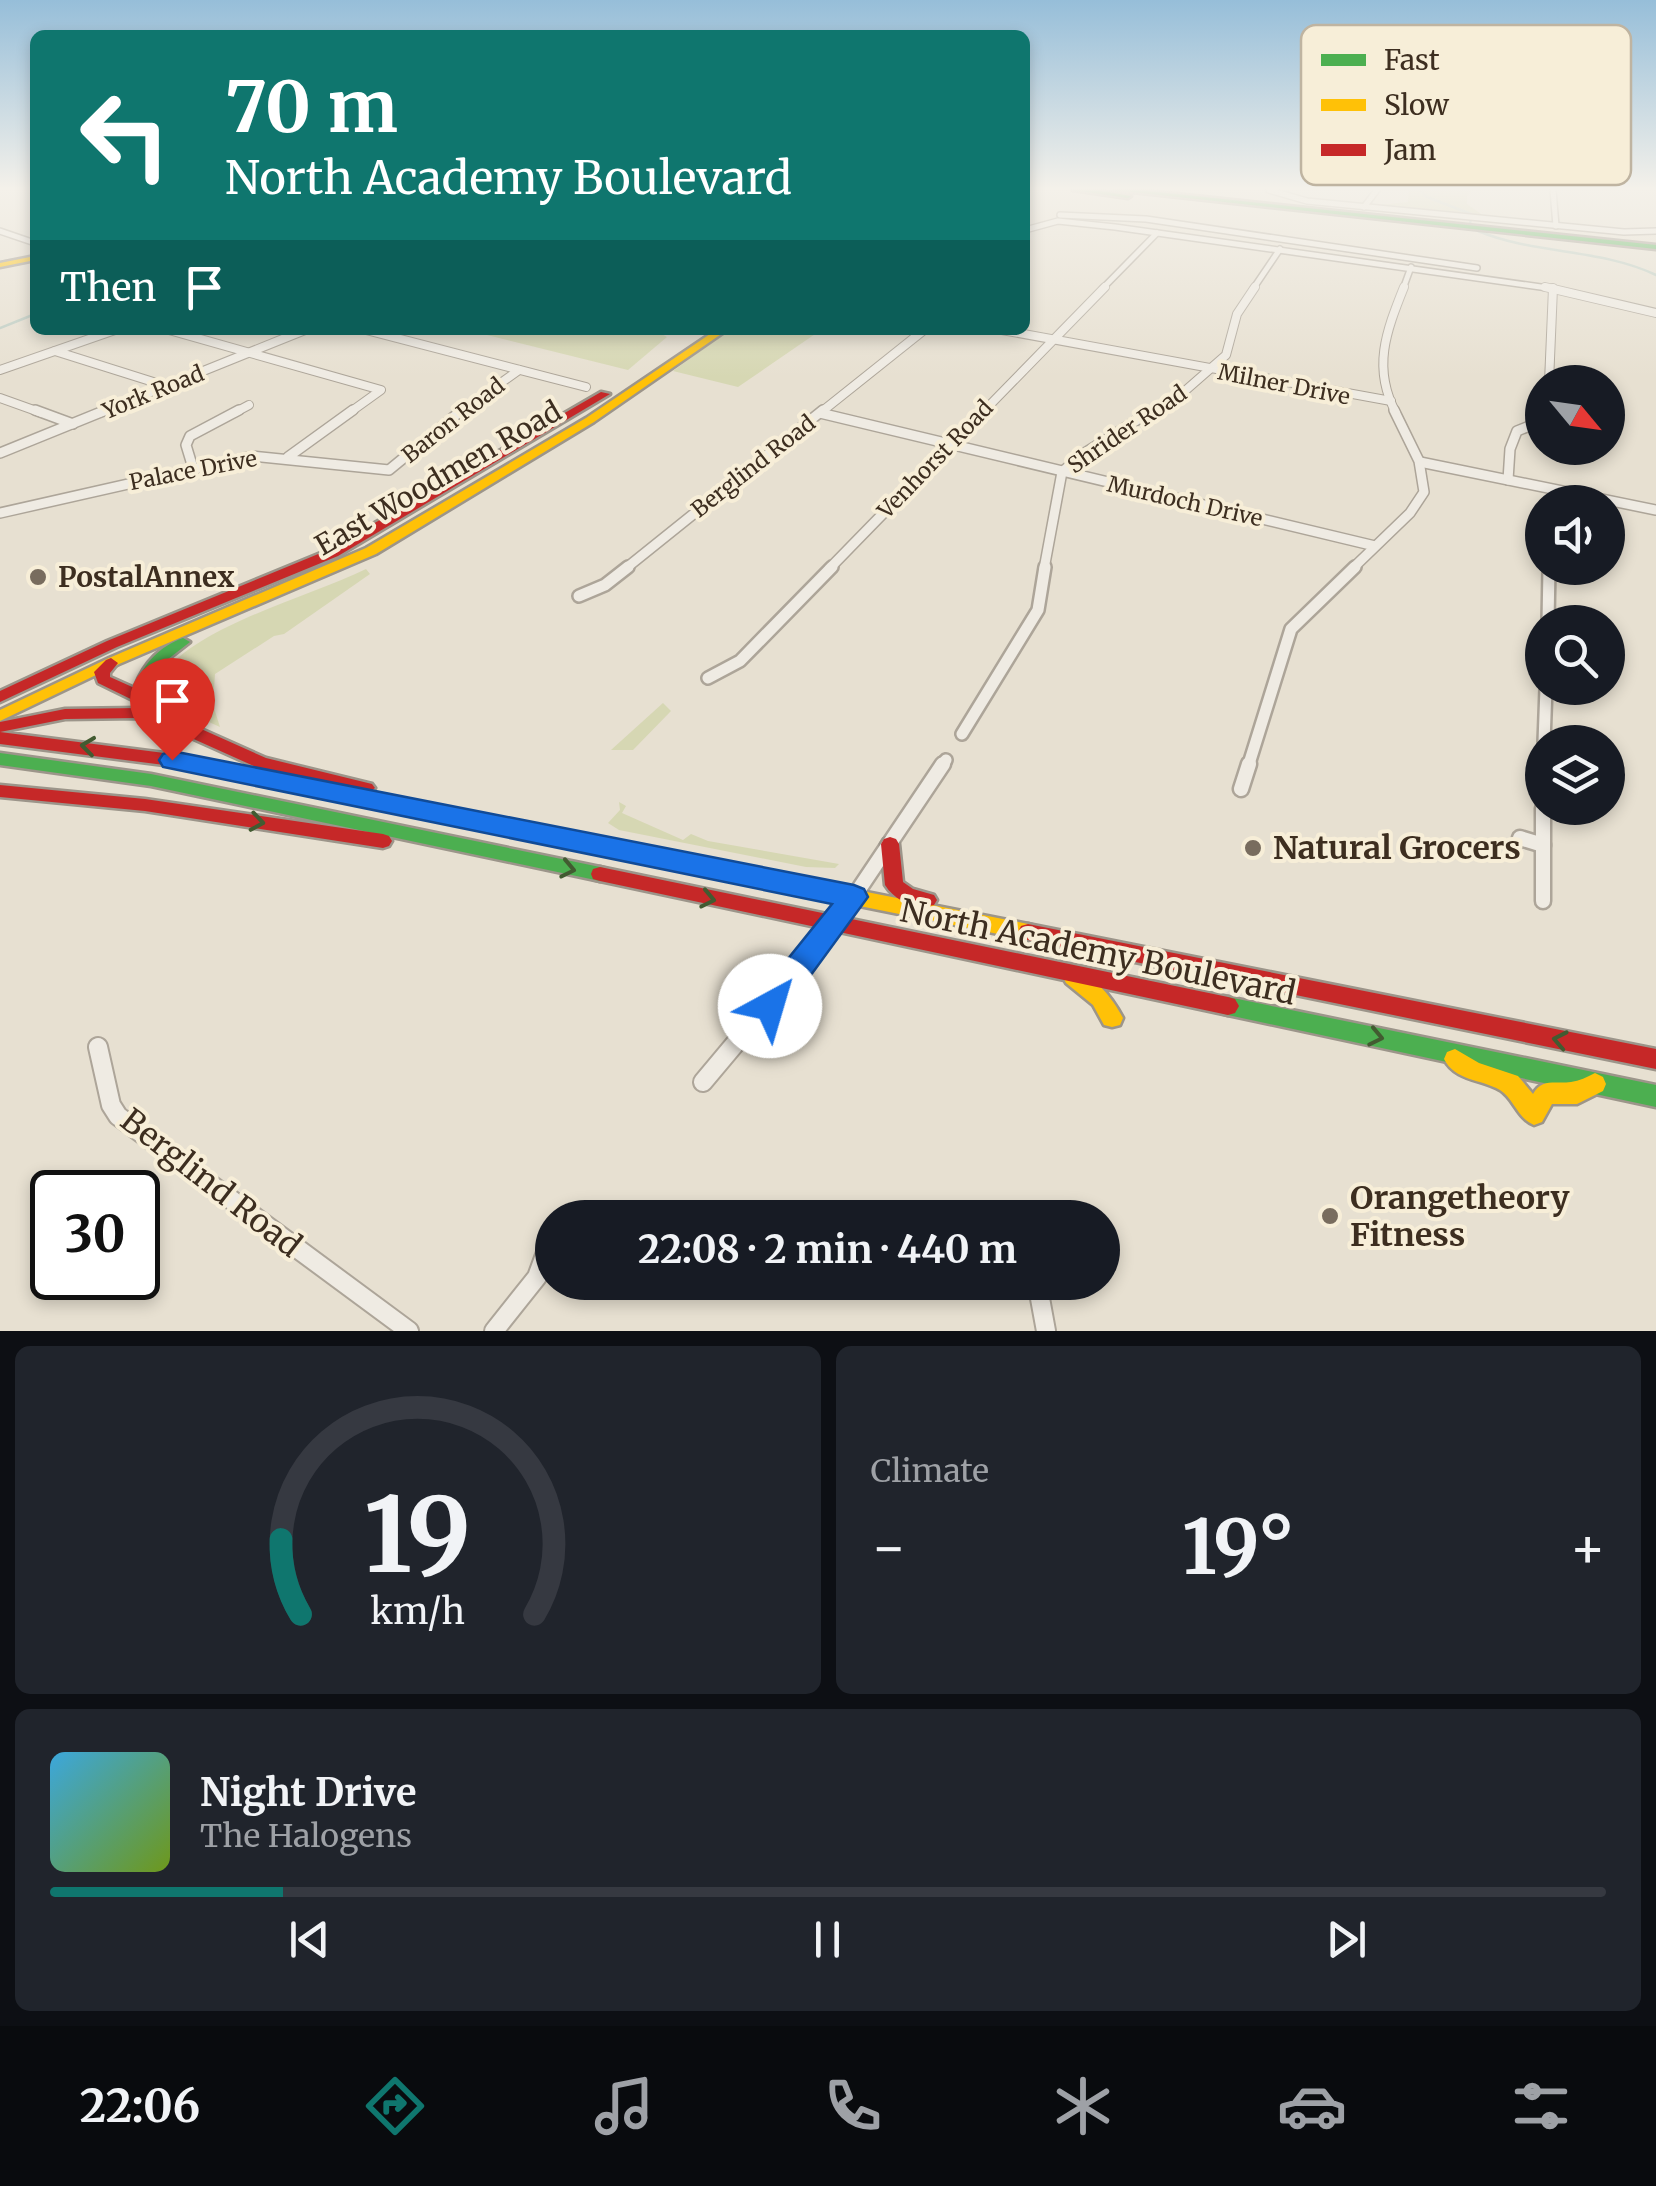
<!DOCTYPE html>
<html lang="en">
<head>
<meta charset="utf-8">
<style>
  :root { --surface:#171b24; --page:#20242c; --text:#f1f3f6; --muted:#9ea1a6; --line:#363941; --accent:#0f766e }
  body { margin:0; font-family:Merriweather,serif; background:var(--page); color:var(--text); height:100vh; display:flex; flex-direction:column; font-size:38px; white-space:nowrap }
  * { box-sizing:border-box; margin:0 }
  p { font-size:32px; color:var(--muted) }
  .icon { flex:none; width:55px; height:55px; fill:none; stroke:currentColor; stroke-width:2; stroke-linecap:round; stroke-linejoin:round }
  .map { position:relative; height:1331px; overflow:hidden }
  .drawer { display:flex; flex-direction:column; gap:15px; padding:15px; background:#0d0f14; flex:1 }
  .drawer>* { flex:none }
  .banner { position:absolute; left:30px; top:30px; width:1000px; height:305px; border-radius:15px; box-shadow:0 5px 15px #0003; background:#0f766e; color:#fff; overflow:hidden }
  .needle { width:65px; rotate:119deg }
  .controls { position:absolute; left:1525px; top:365px; display:grid; gap:20px }
  .controls a { display:grid; place-items:center; width:100px; height:100px; border-radius:50%; background:var(--surface); box-shadow:0 5px 15px #0003; font-size:50px }
  .speed { position:absolute; left:30px; top:1170px; display:flex; gap:20px; font-size:50px; font-weight:700; text-align:center }
  .speed>* { display:grid; place-content:center; width:130px; height:130px; border-radius:50%; background:var(--surface); box-shadow:0 5px 15px #0003; line-height:1 }
  .speed .limit { border:5px solid #111; border-radius:15px; background:#fff; color:#111 }
  .pin { position:absolute; display:grid; place-items:center; width:85px; height:85px; color:#fff; margin:-102px -42px; border-radius:50% 50% 50% 0; rotate:-45deg; box-shadow:0 0 10px #0007 }
  .pin .icon { rotate:45deg }
  .me { position:absolute; width:110px; margin:-55px; rotate:39deg; stroke-linejoin:round; filter:drop-shadow(0 0 8px #0008) }
  .turn { display:flex; align-items:center; gap:35px; height:210px; padding:0 30px; font-size:45px }
  .turn .icon { width:130px; height:130px; stroke-width:2.5 }
  .turn b { display:block; font-size:70px; line-height:85px }
  .then { display:flex; align-items:center; height:95px; padding:0 30px; background:#0003; gap:20px; font-size:38px }
  .big { font-size:75px; font-weight:700; line-height:1.1 }
  .drawer .tile { flex:1; display:flex; flex-direction:column; justify-content:center; gap:15px; min-width:0; padding:0 35px; border-radius:15px; background:var(--page) }
  .drawer .dial { align-items:center; gap:0 }
  .dial svg { height:260px; overflow:visible; fill:none; stroke:var(--line); stroke-width:7; stroke-linecap:round; text-anchor:middle }
  .dial text { fill:var(--text); stroke:none }
  .song { display:flex; align-items:center; gap:30px }
  .cover { width:120px; height:120px; border-radius:15px; background:linear-gradient(135deg,hsl(200 70% 55%),hsl(80 70% 35%)) }
  .played { height:10px; border-radius:5px; background:linear-gradient(90deg,var(--accent) 15%,var(--line) 15%) }
  .keys { display:flex; justify-content:space-around; direction:ltr }
  .heat { display:flex; justify-content:space-between; align-items:center; font-size:55px; direction:ltr }
  .drawer .tiles { flex:1; display:grid; gap:15px; grid-template-columns:1fr 1fr }
  .tile:last-child { grid-column:span 2 }
  .trip { position:absolute; left:535px; top:1200px; width:585px; height:100px; border-radius:50px; background:var(--surface); box-shadow:0 5px 15px #0003; font-weight:700; line-height:100px; text-align:center }
  .tab-bar { display:flex; height:160px; justify-content:space-around; align-items:center; background:#090b0e; color:var(--muted) }
  .tab-bar .icon { width:70px; height:70px }
  .tab-bar .selected { color:var(--accent) }
  .tab-bar b { font-size:45px; color:var(--text) }
  .map>svg:first-child { display:block }
  .green { fill:#d6d7b3 }
  .lines { fill:none; stroke-linecap:round; stroke-linejoin:round }
  .stream { stroke:#bcccc2; stroke-width:2.5 }
  .street-far5-casing { stroke:#ada599; stroke-width:8 }
  .street-far4-casing { stroke:#ada599; stroke-width:10 }
  .street-far3-casing { stroke:#ada599; stroke-width:12 }
  .street-far2-casing { stroke:#ada599; stroke-width:16 }
  .street-far1-casing { stroke:#ada599; stroke-width:19 }
  .street-casing { stroke:#ada599; stroke-width:22 }
  .fast-casing { stroke:#9c958a; stroke-width:5 }
  .slow-casing { stroke:#9c958a; stroke-width:5 }
  .jam-casing { stroke:#9c958a; stroke-width:5 }
  .street-far5 { stroke:#efebe3; stroke-width:5 }
  .street-far4 { stroke:#efebe3; stroke-width:8 }
  .street-far3 { stroke:#efebe3; stroke-width:9 }
  .street-far2 { stroke:#efebe3; stroke-width:11 }
  .street-far1 { stroke:#efebe3; stroke-width:14 }
  .street { stroke:#efebe3; stroke-width:18 }
  .fast { fill:#4caf50; fill-rule:evenodd }
  .slow { fill:#ffc107; fill-rule:evenodd }
  .jam { fill:#c62828; fill-rule:evenodd }
  .oneway { stroke:#425b31 }
  .route { fill:#1a73e8; stroke:#114b97; stroke-width:2.5 }
  .poi-dot { fill:#786c5e; stroke:#f7eed8; stroke-width:4 }
  .labels { text-anchor:middle; stroke-width:8; stroke-linejoin:round; paint-order:stroke }
  .far-street-label { font-size:22px; fill:#3d2e20; stroke:#f7eed8 }
  .street-label { font-size:28px; fill:#3d2e20; stroke:#f7eed8 }
  .poi-label { font-size:28px; font-weight:bold; fill:#3d2e20; stroke:#f7eed8; text-anchor:start }
  .near-poi-label { font-size:32px; font-weight:bold; fill:#3d2e20; stroke:#f7eed8; text-anchor:start }
  .near-street-label { font-size:32px; fill:#3d2e20; stroke:#f7eed8 }
  .key { fill:#f7eed8; stroke:#bfb4a1; stroke-width:2.5 }
  .key-label { font-size:28px; fill:#3d2e20 }
</style>
</head>
<body>
<div class="map">
<svg width="1656" height="1331" viewBox="0 0 1656 1331">
  <rect width="100%" height="100%" fill="#e7e0d1"/>
  <g class="green">
    <path d="M1409 190H1473L1467 196V204L1484 216 1380 205 1408 202Z"/>
    <path d="M497 330H655L667 337 628 370 487 335Z"/>
    <path d="M729 330H821L738 387 673 371Z"/>
    <path d="M366 569 370 574 284 634 274 636 215 674 213 705 220 727 182 710 183 705 168 699 161 690 162 674C203 623 307 598 366 569Z"/>
    <path d="M663 703 671 711 633 750H611Z"/>
    <path d="M619 802 626 806 622 813 683 840 691 834 708 841 839 864 835 868 806 867 619 830 608 823 620 810Z"/>
  </g>
  <g class="lines">
    <g class="stream">
      <path d="M1420 190 1427 197 1471 214 1470 226"/>
      <path d="M1478 231C1536 255 1599 248 1656 275"/>
      <path d="M0 262 15 259"/>
      <path d="M0 328 35 314"/>
    </g>
    <g class="street-far5-casing">
      <g id="street-far5">
        <path d="M1269 190 1307 201 1624 232 1656 231"/>
        <path d="M1553 190 1556 226"/>
        <path d="M1364 207 1377 190"/>
        <path d="M1060 215 1146 219 1477 268"/>
        <path d="M1025 230 1058 221 1115 227 1555 289"/>
        <path d="M0 231 35 243"/>
        <path d="M1102 289 1157 233"/>
        <path d="M1253 289 1280 249"/>
        <path d="M1403 289 1411 267"/>
      </g>
    </g>
    <g class="street-far4-casing">
      <g id="street-far4">
        <path d="M1545 287 1656 313"/>
        <path d="M169 330 381 390 349 413"/>
        <path d="M366 330 586 387"/>
        <path d="M1002 330 1391 401"/>
        <path d="M55 351 166 386"/>
        <path d="M0 370 115 330"/>
        <path d="M1549 382 1553 288"/>
        <path d="M0 398 42 413"/>
        <path d="M99 413 305 330"/>
        <path d="M234 413 249 405"/>
        <path d="M459 413 519 370"/>
        <path d="M820 413 924 330"/>
        <path d="M982 413 1105 287"/>
        <path d="M1149 413 1186 390 1226 355 1237 314 1255 287"/>
        <path d="M1396 413C1372 368 1386 332 1404 287"/>
      </g>
    </g>
    <g class="street-far3-casing">
      <g id="street-far3">
        <path d="M35 410 73 424"/>
        <path d="M820 413 1375 546"/>
        <path d="M0 453 106 410"/>
        <path d="M288 457 353 410"/>
        <path d="M1420 462 1656 510"/>
        <path d="M193 468 186 445 190 436 239 410"/>
        <path d="M1508 480 1510 449 1517 431 1542 421"/>
        <path d="M0 513 252 456 389 470 462 410"/>
        <path d="M625 569 823 410"/>
        <path d="M829 569 984 410"/>
        <path d="M1044 569 1062 472 1083 454 1153 410"/>
        <path d="M1352 569 1410 513 1424 492 1419 461 1394 410"/>
      </g>
    </g>
    <g class="street-far2-casing">
      <g id="street-far2">
        <path d="M579 596 605 585 628 567"/>
        <path d="M1548 622 1549 568"/>
        <path d="M708 678 740 661 832 567"/>
        <path d="M962 734 1038 610 1045 567"/>
        <path d="M1544 742 1546 688"/>
        <path d="M941 767 946 760"/>
        <path d="M1248 767 1291 629 1355 567"/>
      </g>
    </g>
    <g class="street-far1-casing">
      <g id="street-far1">
        <path d="M1241 789 1249 764"/>
        <path d="M1543 808V901"/>
        <path d="M1520 838 1543 845"/>
        <path d="M758 1017 835 925 943 764"/>
      </g>
    </g>
    <g class="street-casing">
      <g id="street">
        <path d="M98 1047 111 1105 118 1116 409 1331"/>
        <path d="M703 1082 760 1014"/>
        <path d="M1037 1282 1046 1331"/>
        <path d="M494 1331 537 1277 551 1239"/>
      </g>
    </g>
    <g class="fast-casing">
      <g id="fast">
        <path d="M1073 190H1096L1131 196 1128 198Z"/>
        <path d="M1114 190H1139L1656 245V249Z"/>
        <path d="M183 638 190 642 163 663 151 686 162 703 160 707H148L135 686C144 663 160 646 183 638Z"/>
        <path d="M0 753 151 774 600 867 607 869 609 874 607 879 600 881 151 786 0 765Z"/>
        <path d="M1228 997 1656 1085V1107L1228 1015 1221 1013 1217 1006 1221 999Z"/>
      </g>
    </g>
    <g class="slow-casing">
      <g id="slow">
        <path d="M35 256V260L0 267V263Z"/>
        <path d="M716 330H727L594 422 376 554 119 664 0 721V710L109 658 366 548 586 418Z"/>
        <path d="M458 811 1028 924 1035 926 1038 932 1035 938 1028 940 458 825 452 823 449 818 452 813Z"/>
        <path d="M1073 968C1095 977 1112 997 1123 1018L1120 1025 1112 1027 1104 1025 1093 1005 1066 983 1063 977 1066 971Z"/>
        <path d="M1455 1049 1479 1063 1518 1076 1533 1094C1542 1078 1554 1084 1571 1082 1579 1081 1587 1077 1595 1073L1603 1077 1606 1084 1603 1091 1577 1104H1552L1542 1122 1534 1125C1518 1119 1514 1099 1500 1090 1481 1079 1455 1081 1444 1059L1447 1052Z"/>
      </g>
    </g>
    <g class="jam-casing">
      <g id="jam">
        <path d="M601 392 610 394 338 556 117 647 0 702V691L107 641 328 550Z"/>
        <path d="M111 658 118 663 110 673V677L159 699 161 703 159 707H147L98 683 94 672 106 660Z"/>
        <path d="M139 708 190 724 266 758 372 784 375 788 368 793 458 811 464 813 467 818 464 823 458 825 172 766 0 744V732L172 754 339 788 256 767 178 732 138 718 65 719 0 732V722L65 709Z"/>
        <path d="M0 785 145 799 383 834 389 836 392 841 389 846 383 848 145 811 0 797Z"/>
        <path d="M890 837 896 839 899 844 903 882 913 889 934 895 937 900 934 905C915 910 895 901 885 885L881 844 884 839Z"/>
        <path d="M600 867 1228 997 1235 999 1239 1006 1235 1013 1228 1015 600 881 593 879 591 874 593 869Z"/>
        <path d="M1028 924 1656 1049V1069L1028 940 1021 938 1018 932 1021 926Z"/>
      </g>
    </g>
    <use href="#street-far5" class="street-far5"/>
    <use href="#street-far4" class="street-far4"/>
    <use href="#street-far3" class="street-far3"/>
    <use href="#street-far2" class="street-far2"/>
    <use href="#street-far1" class="street-far1"/>
    <use href="#street" class="street"/>
    <use href="#fast" class="fast"/>
    <use href="#slow" class="slow"/>
    <use href="#jam" class="jam"/>
  </g>
  <defs><path id="oneway-chevron" d="M-2-3.5L2.5 0L-2 3.5" fill="none" stroke-width="1.6" stroke-linecap="round" stroke-linejoin="round" transform="scale(2.5)"/></defs>
  <g class="oneway">
    <use href="#oneway-chevron" transform="translate(88 746) rotate(-173)"/>
    <use href="#oneway-chevron" transform="translate(257 822) rotate(9)"/>
    <use href="#oneway-chevron" transform="translate(568 869) rotate(12)"/>
    <use href="#oneway-chevron" transform="translate(708 899) rotate(12)"/>
    <use href="#oneway-chevron" transform="translate(1376 1037) rotate(12)"/>
    <use href="#oneway-chevron" transform="translate(1560 1040) rotate(-169)"/>
  </g>
  <linearGradient id="sky" x2="0" y2="1"><stop stop-color="#96bed9"/><stop offset="0.5" stop-color="#f4f1ea"/><stop offset="1" stop-color="#f4f1ea" stop-opacity="0"/></linearGradient>
  <rect width="1656" height="377" fill="url(#sky)"/>
  <path class="route" d="M172 751 854 885 864 889 868 897 781 1016 770 1020 758 1016 754 1006 758 996 832 904 163 767 159 760 163 754Z"/>
  <g class="poi-dot">
    <circle cx="38" cy="577" r="10"/>
    <circle cx="1253" cy="848" r="10"/>
    <circle cx="1330" cy="1216" r="10"/>
  </g>
  <g class="labels">
    <g class="far-street-label">
      <text transform="translate(1284 384) rotate(11)" y="8">Milner Drive</text>
      <text transform="translate(153 392) rotate(-22)" y="8">York Road</text>
      <text transform="translate(453 420) rotate(-38)" y="8">Baron Road</text>
      <text transform="translate(1127 429) rotate(-34)" y="8">Shrider Road</text>
      <text transform="translate(935 459) rotate(-46)" y="8">Venhorst Road</text>
      <text transform="translate(753 466) rotate(-38)" y="8">Berglind Road</text>
      <text transform="translate(193 470) rotate(-11)" y="8">Palace Drive</text>
      <text transform="translate(1185 501) rotate(13)" y="8">Murdoch Drive</text>
    </g>
    <g class="street-label">
      <text transform="translate(438 478) rotate(-30)" y="10">East Woodmen Road</text>
    </g>
    <g class="poi-label">
      <text x="58" y="587">PostalAnnex</text>
    </g>
    <g class="near-poi-label">
      <text x="1273" y="859">Natural Grocers</text>
      <text x="1350" y="1209">Orangetheory<tspan x="1350" dy="37">Fitness</tspan></text>
    </g>
    <g class="near-street-label">
      <text transform="translate(1098 952) rotate(12)" y="11">North Academy Boulevard</text>
      <text transform="translate(211 1183) rotate(38)" y="11">Berglind Road</text>
    </g>
  </g>
  <rect x="1301" y="25" width="330" height="160" rx="15" class="key"/>
  <rect x="1321" y="54" width="45" height="12" fill="#4caf50"/>
  <rect x="1321" y="99" width="45" height="12" fill="#ffc107"/>
  <rect x="1321" y="144" width="45" height="12" fill="#c62828"/>
  <g class="key-label">
    <text x="1384" y="70">Fast</text>
    <text x="1384" y="115">Slow</text>
    <text x="1384" y="160">Jam</text>
  </g>
</svg>
<div class="controls">
<a><svg class="needle" viewBox="-14 -14 28 28"><path d="M0-13l5 13h-10z" fill="#e53935"/><path d="M0 13l5-13h-10z" fill="#9ea1a6"/></svg></a>
<a><svg class="icon" aria-label="sound" viewBox="0 0 24 24"><path d="M4 9h4l5-4v14l-5-4H4zM17 9q2 3 0 6"/></svg></a>
<a><svg class="icon" aria-label="search" viewBox="0 0 24 24"><circle cx="10" cy="10" r="6"/><path d="M15 15l6 6"/></svg></a>
<a><svg class="icon" aria-label="layers" viewBox="0 0 24 24"><path d="M12 4l9 5-9 5-9-5zM3 14l9 5 9-5"/></svg></a>
</div>
<div class="speed"><div class="limit">30</div></div>
<div class="pin" style="left:172px;top:760px;background:#d93025"><svg class="icon" aria-label="arrive" viewBox="0 0 24 24"><path d="M6 21V4h12l-3 4 3 4H6"/></svg></div>
<svg class="me" style="left:770px;top:1006px" viewBox="-20 -20 40 40"><circle r="19" fill="#fff"/><path d="M0-13L10 11 0 6-10 11z" fill="#1a73e8"/></svg>
<div class="trip">22:08 · 2 min · 440 m</div>
<div class="banner">
<div class="turn"><svg class="icon" aria-label="left" viewBox="0 0 24 24"><path d="M17 20v-9H6M10 6l-5 5 5 5"/></svg><div><b>70 m</b>North Academy Boulevard</div></div>
<div class="then">Then<svg class="icon" aria-label="arrive" viewBox="0 0 24 24"><path d="M6 21V4h12l-3 4 3 4H6"/></svg></div>
</div>
</div>
<section class="drawer">
<div class="tiles">
<div class="tile dial"><svg viewBox="0 0 100 80">
<path d="M14 69A42 42 0 1 1 86 69"/>
<path d="M14 69A42 42 0 0 1 8 46" stroke="#0f766e"/>
<text x="50" y="56" font-size="32" font-weight="700">19</text>
<text x="50" y="72" font-size="11">km/h</text>
</svg></div>
<div class="tile"><p>Climate</p>
<div class="heat"><a>−</a><b class="big">19°</b><a>+</a></div>
</div>
<div class="tile">
<div class="song"><i class="cover"></i><div><b>Night Drive</b><p>The Halogens</p></div></div>
<div class="played"></div>
<div class="keys"><svg class="icon" aria-label="previous" viewBox="0 0 24 24"><path d="M18 5L8 12l10 7zM5 5v14"/></svg><svg class="icon" aria-label="pause" viewBox="0 0 24 24"><path d="M8 5v14M16 5v14"/></svg><svg class="icon" aria-label="next" viewBox="0 0 24 24"><path d="M6 5l10 7-10 7zM19 5v14"/></svg></div>
</div>
</div>
</section>
<nav class="tab-bar">
<b>22:06</b>
<svg class="icon selected" aria-label="directions" viewBox="0 0 24 24"><path d="M12 3l9 9-9 9-9-9zM9 14v-3h6M13 9l2 2-2 2"/></svg>
<svg class="icon" aria-label="music" viewBox="0 0 24 24"><path d="M9 18V5l10-2v13"/><circle cx="6" cy="18" r="3"/><circle cx="16" cy="16" r="3"/></svg>
<svg class="icon" aria-label="phone" viewBox="0 0 24 24"><path d="M5 4h4l2 5-3 2q2 4 5 5l2-3 5 2v4C11 20 4 13 5 4z"/></svg>
<svg class="icon" aria-label="climate" viewBox="0 0 24 24"><path d="M12 3v18M4 7l16 10M4 17L20 7"/></svg>
<svg class="icon" aria-label="car" viewBox="0 0 24 24"><path d="M5 17H2v-5l4-1 3-4h7l3 4 3 1v5h-3M9 17h6M6 11h13"/><circle cx="7" cy="17" r="2"/><circle cx="17" cy="17" r="2"/></svg>
<svg class="icon" aria-label="filters" viewBox="0 0 24 24"><path d="M4 7h16M4 17h16"/><circle cx="9" cy="7" r="2"/><circle cx="15" cy="17" r="2"/></svg>
</nav>
</body>
</html>
